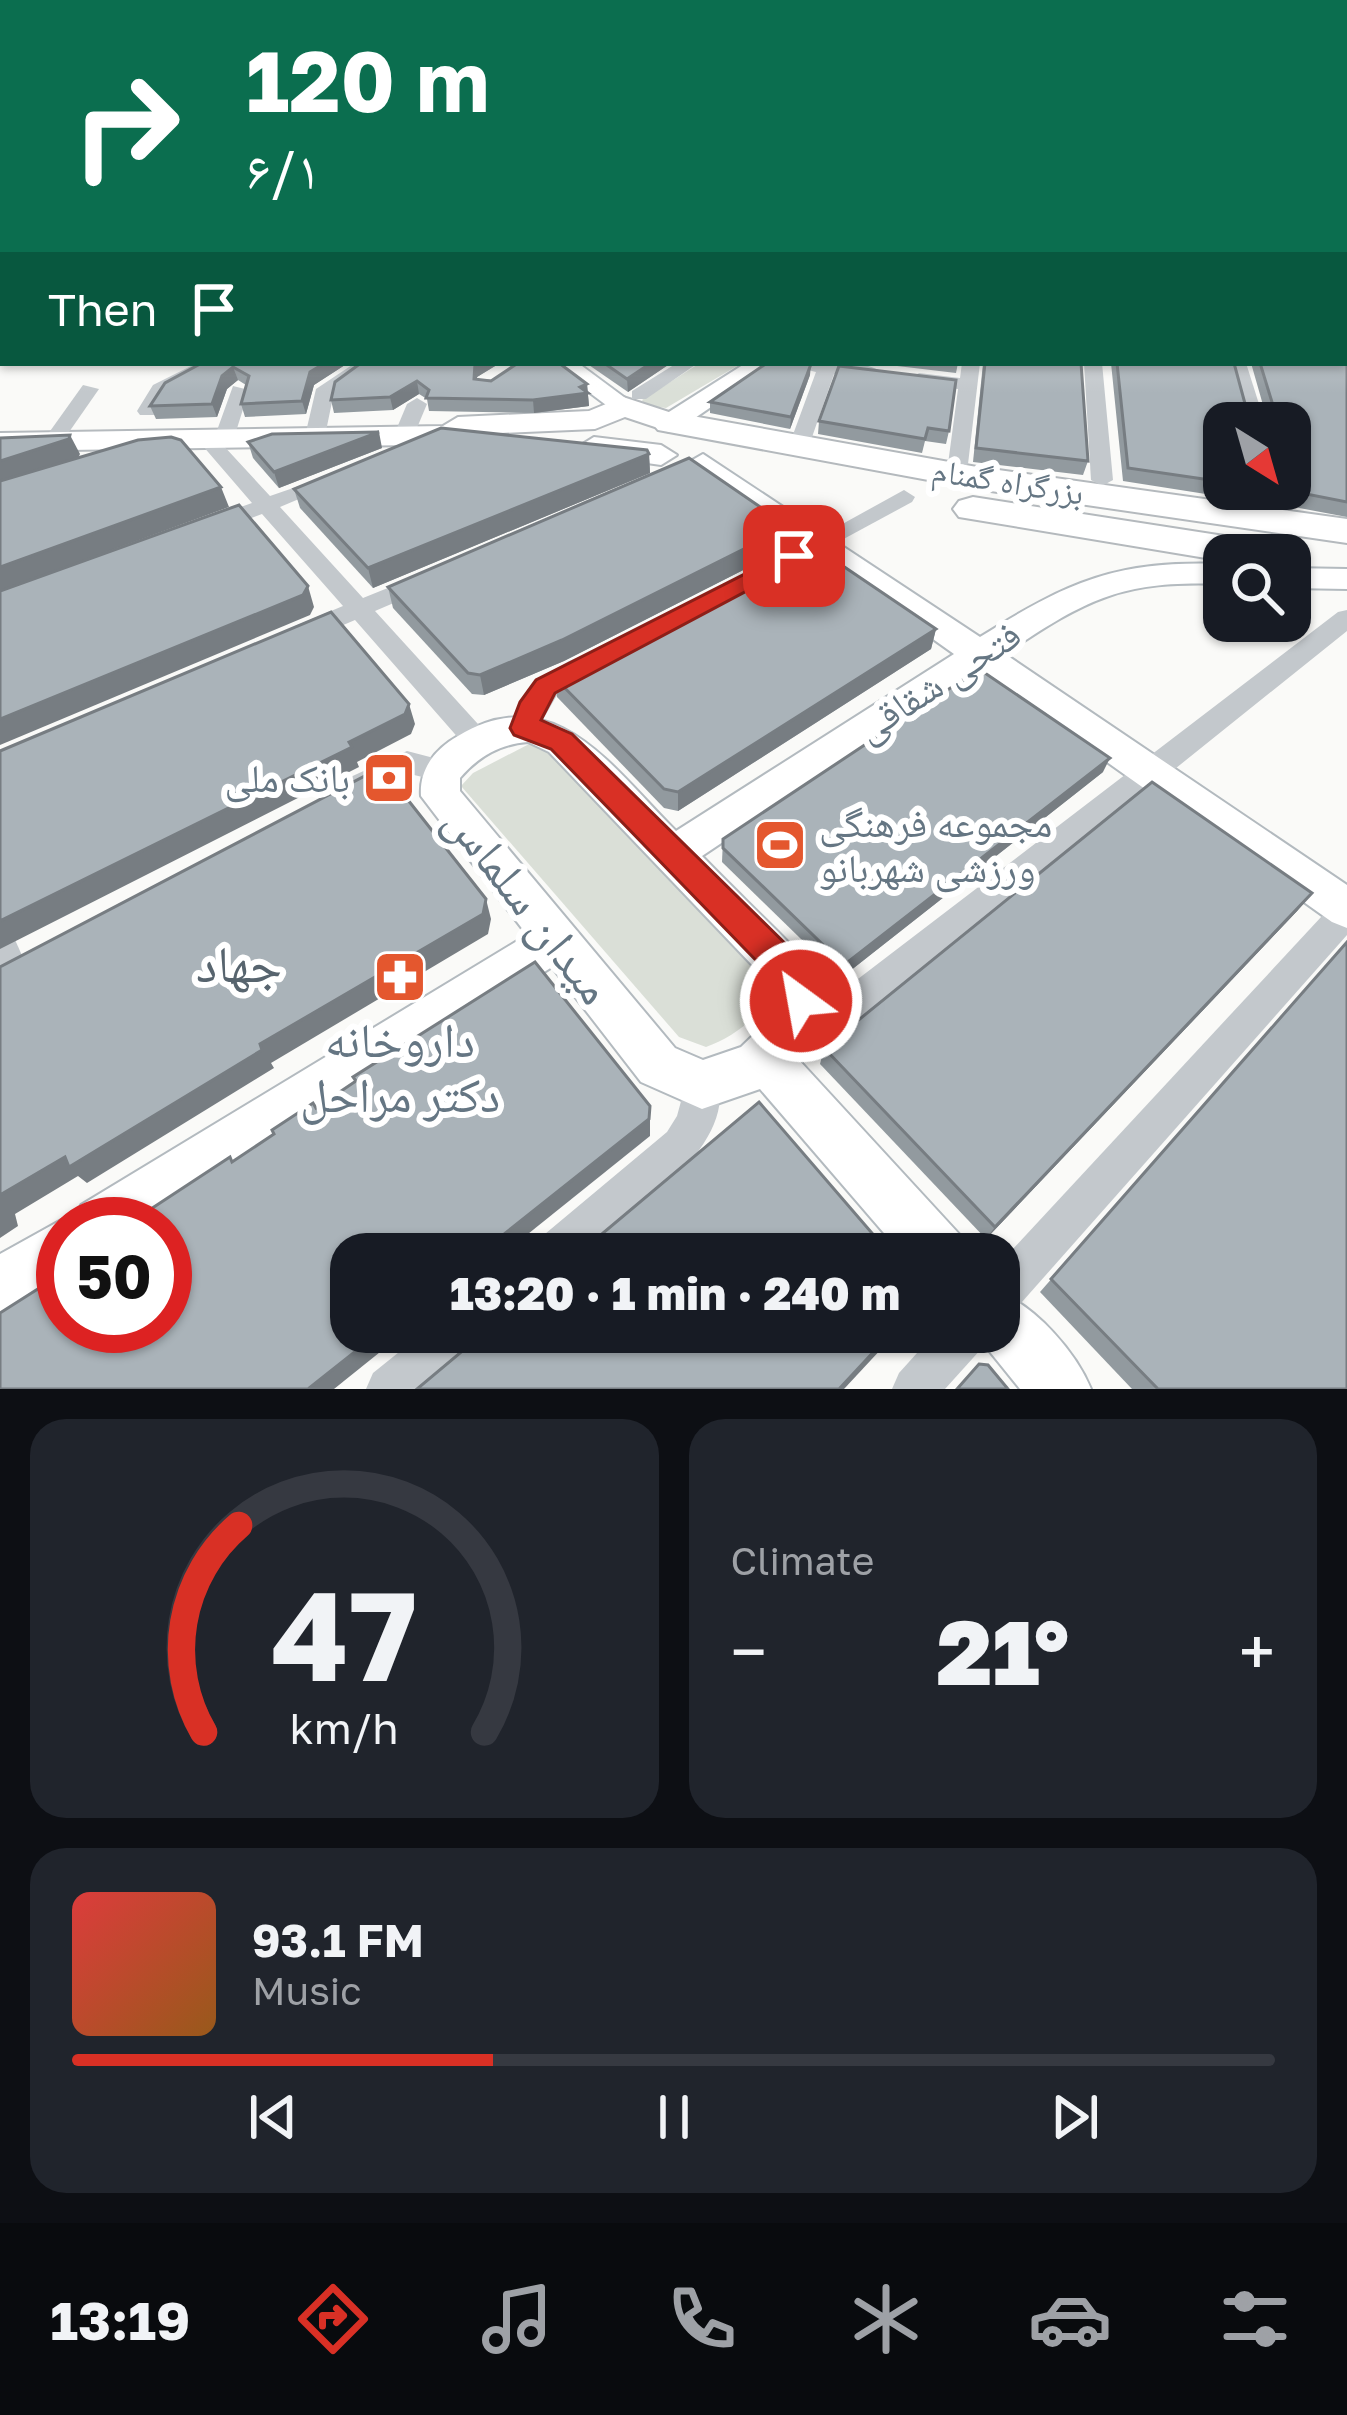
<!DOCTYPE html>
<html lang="en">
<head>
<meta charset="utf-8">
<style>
  :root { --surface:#171b24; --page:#20242c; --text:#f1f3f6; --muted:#9ea1a6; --line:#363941; --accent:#d93025 }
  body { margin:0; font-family:"Golos Text","Noto Naskh Arabic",sans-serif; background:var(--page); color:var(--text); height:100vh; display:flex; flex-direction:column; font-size:45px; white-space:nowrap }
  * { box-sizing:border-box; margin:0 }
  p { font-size:39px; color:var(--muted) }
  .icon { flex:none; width:66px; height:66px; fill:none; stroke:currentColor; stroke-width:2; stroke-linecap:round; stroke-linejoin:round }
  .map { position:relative; height:1389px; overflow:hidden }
  .sheet { display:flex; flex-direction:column; gap:30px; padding:30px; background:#0d0f14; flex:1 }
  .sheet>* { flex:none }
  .hud { position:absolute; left:0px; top:0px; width:1347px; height:366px; box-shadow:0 3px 9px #0004; background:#0b6e4f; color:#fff; overflow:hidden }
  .needle { width:78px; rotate:143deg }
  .buttons { position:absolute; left:1203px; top:402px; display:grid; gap:24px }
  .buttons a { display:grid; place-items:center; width:108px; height:108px; border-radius:24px; background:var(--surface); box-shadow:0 3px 9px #0004; font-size:60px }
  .speed { position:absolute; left:36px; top:1197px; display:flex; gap:24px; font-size:60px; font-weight:700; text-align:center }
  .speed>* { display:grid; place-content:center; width:156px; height:156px; border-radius:50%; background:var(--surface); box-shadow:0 3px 9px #0004; line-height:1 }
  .speed .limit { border:18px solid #d22; background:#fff; color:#111 }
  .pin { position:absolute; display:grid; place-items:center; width:102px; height:102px; color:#fff; margin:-51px; border-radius:24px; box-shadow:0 6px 18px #0006 }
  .me { position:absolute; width:132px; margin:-66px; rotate:328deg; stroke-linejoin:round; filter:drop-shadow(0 0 9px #0008) }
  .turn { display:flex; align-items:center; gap:42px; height:252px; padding:0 48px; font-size:54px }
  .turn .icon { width:156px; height:156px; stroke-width:2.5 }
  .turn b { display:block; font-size:84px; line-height:102px }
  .then { display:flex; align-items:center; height:114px; padding:0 48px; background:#0003; gap:24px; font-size:45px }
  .big { font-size:90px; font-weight:800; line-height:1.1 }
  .sheet .card { flex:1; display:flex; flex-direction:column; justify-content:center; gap:18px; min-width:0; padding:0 42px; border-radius:36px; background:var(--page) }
  .sheet .dial { align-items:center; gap:0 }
  .dial svg { height:312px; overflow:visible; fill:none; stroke:var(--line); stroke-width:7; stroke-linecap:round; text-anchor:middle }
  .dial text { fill:var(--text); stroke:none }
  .song { display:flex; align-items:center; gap:36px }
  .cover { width:144px; height:144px; border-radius:18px; background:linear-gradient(135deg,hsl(0 70% 55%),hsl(30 70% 35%)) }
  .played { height:12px; border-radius:6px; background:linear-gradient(90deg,var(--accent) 35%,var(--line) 35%) }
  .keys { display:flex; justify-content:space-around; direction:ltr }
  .heat { display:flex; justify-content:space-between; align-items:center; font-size:66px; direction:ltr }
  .sheet .tiles { flex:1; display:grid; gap:30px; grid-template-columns:1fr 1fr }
  .card:last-child { grid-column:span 2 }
  .trip { position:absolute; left:330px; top:1233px; width:690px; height:120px; border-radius:36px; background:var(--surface); box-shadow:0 3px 9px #0004; font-weight:800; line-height:120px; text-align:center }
  .menu { display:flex; height:192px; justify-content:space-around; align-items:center; background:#090b0e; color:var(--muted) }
  .menu .icon { width:84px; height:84px }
  .menu .current { color:var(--accent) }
  .menu b { font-size:54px; color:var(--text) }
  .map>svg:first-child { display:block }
  .green { fill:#dadfd7 }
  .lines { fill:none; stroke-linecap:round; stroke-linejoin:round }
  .secondary-casing { stroke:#b3babf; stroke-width:4 }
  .primary-casing { stroke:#b5babe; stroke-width:4 }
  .highway-casing { stroke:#b4b9bd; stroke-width:4 }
  .street { fill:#c3c8cc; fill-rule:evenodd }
  .secondary { fill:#fff; fill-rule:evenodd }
  .primary { fill:#fff; fill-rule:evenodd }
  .highway { fill:#fff; fill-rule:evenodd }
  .wall { fill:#929a9f }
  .shaded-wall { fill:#777d82 }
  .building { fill:#aab3b9; stroke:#777d82; stroke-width:3 }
  .route { fill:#d93025; stroke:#8d1f18; stroke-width:3 }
  .labels { text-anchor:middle; stroke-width:12; stroke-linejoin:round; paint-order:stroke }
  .far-street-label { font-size:33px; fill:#657683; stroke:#fff }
  .street-label { font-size:39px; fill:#657683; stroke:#fff }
  .poi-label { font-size:39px; fill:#657683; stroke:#fff; text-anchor:end }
  .near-street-label { font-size:48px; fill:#657683; stroke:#fff }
  .near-poi-label { font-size:48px; fill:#657683; stroke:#fff }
  .near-neighbourhood-label { font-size:51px; fill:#57646e; stroke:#fff }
</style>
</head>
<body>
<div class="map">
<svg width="1347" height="1389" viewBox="0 0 1347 1389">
  <rect width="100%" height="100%" fill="#fafaf8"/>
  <g class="green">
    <path d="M700 363H742L666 408 645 405 642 400Z"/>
    <path d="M531 743 543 747 765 981C770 1014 733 1037 706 1047L679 1037 461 786 473 773Z"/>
  </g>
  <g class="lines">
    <g class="secondary-casing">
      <g id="secondary">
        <path d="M550 363H578L636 406 632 411H614Z"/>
        <path d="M746 363H775L679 429H661L657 423 661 417Z"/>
        <path d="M703 454 980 637C1069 581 1117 560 1224 564V584C1122 580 1088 598 1005 654L1347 885V928L1332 922 979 671 702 856C724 879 747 901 769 923 813 966 846 1000 798 1059L959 1234 967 1254H902L760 1089 702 1109 641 1082 552 967 150 1224H63V1279L0 1315V1254L63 1219 73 1223 81 1205 527 935 421 796C419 769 435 749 458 736 555 677 613 769 676 831L954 654 693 468 689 462ZM528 742 549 752 774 988 770 1019 741 1047 703 1060 675 1048 460 791V778C478 757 499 744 528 742Z"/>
        <path d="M1290 568 1347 569V589L1290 588Z"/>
        <path d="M999 1292C1036 1307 1076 1352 1091 1389H1020L974 1332H999Z"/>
      </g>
    </g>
    <g class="primary-casing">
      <g id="primary">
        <path d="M3 252V266L0 267V253Z"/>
        <path d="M623 397 681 416 685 423 670 432 625 417 595 429 500 433 496 442 485 444 0 451V433L443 426 458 417 589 411Z"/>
        <path d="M594 437 661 445 677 455 661 465 583 454 578 447Z"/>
      </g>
    </g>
    <g class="highway-casing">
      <g id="highway">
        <path d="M670 412 977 467 1347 519V543L977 489 658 430 652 423 658 416Z"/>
        <path d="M973 497 1263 542 1278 546 1284 555H1224V561L959 517 953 509 959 501Z"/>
      </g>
    </g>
    <g class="street">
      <path d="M3 207V215L0 216V208Z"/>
      <path d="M197 363H220L167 393 154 415H140L137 411 153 385Z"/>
      <path d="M355 363H377L334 392 325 436 315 442 308 440 305 436 316 389Z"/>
      <path d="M677 363H698L646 399H632V391Z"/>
      <path d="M780 363C811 363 858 356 884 373L875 379 834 374 811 440 801 446 791 440 816 372Z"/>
      <path d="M962 363H980L968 464 958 470 948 464 958 389 919 385 910 379 919 373 960 378Z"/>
      <path d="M1084 363H1102L1113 480 1102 486 1091 480Z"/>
      <path d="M1228 363H1246L1265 423H1245Z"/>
      <path d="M83 385 99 389 60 445H46L43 441Z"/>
      <path d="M233 386 249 390 234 438 222 444 270 496 328 476 339 482 280 507 363 598 415 577H431L435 582 431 587 375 611 488 735 492 742 488 749H468L355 620 313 638H295L291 632 295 626 343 606 262 514 220 530H204V520L252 503 196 438 206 432 215 436Z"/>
      <path d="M417 398 427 404 414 435 404 441 397 439 394 435 407 404Z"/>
      <path d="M1263 489H1285L1290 507 1287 512H1271Z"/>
      <path d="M904 490 915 497 912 502 827 548 819 550 808 543Z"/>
      <path d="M1347 610V631L863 1019C836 1037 812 1057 778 1044L773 1032 778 1020 809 1014 837 995 1338 612Z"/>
      <path d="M588 654 601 663 597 669 557 695 534 735H514L510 728C524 692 550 665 588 654Z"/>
      <path d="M407 751 453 763 458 771 453 779 443 782 410 774 364 796H344L339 788 344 780Z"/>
      <path d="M1347 898V935L1014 1311 999 1318V1264L1335 902Z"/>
      <path d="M0 928 12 933 28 969 23 980 11 984 0 980Z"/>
      <path d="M702 1067 715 1072C745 1142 631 1215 586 1254H533L539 1239 667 1132 677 1116 689 1072Z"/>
      <path d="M424 1332H481L475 1348 425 1389H366L373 1373Z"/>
      <path d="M936 1332H988L982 1348 945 1389H892L899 1373Z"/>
    </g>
    <use href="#secondary" class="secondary"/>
    <use href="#primary" class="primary"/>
    <use href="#highway" class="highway"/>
  </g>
  <g class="wall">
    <path d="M1344 199H1347V517L1294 507 1286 489H1290V423H1224V489H1270L1263 503 1123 481 1111 363H1234L1247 411 1265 412 1251 363H1344Z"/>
    <path d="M202 363H348L314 385 306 414 245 417 241 404 246 385 238 380 227 389 217 417 156 419 150 406Z"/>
    <path d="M361 363H500L477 377V379L587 384 589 406 534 413 429 411 427 399 419 394 393 410 334 413 331 400Z"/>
    <path d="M586 363H671L628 392Z"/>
    <path d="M872 363H958L956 373Z"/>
    <path d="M983 363H1081L1088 461 1083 475 973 462Z"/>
    <path d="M839 366 949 431 946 444 925 441 922 453 818 434 819 421Z"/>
    <path d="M810 375 790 429 710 413V402Z"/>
    <path d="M248 442 382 448 279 488 253 458Z"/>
    <path d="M649 454 650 473 373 588 300 508 294 489Z"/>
    <path d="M785 524 781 551 564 661 484 695 472 694 393 608 388 587Z"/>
    <path d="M936 629 931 649 678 811 664 808 557 697 555 678Z"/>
    <path d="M1103 772 841 978 722 862 723 839Z"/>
    <path d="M1298 910 986 1239 820 1064 824 1048Z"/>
    <path d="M1347 942V1389H1132L1040 1292Z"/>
  </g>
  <g class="shaded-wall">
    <path d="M325 363H348L314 385 306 414 302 401 310 372Z"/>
    <path d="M477 363H500L477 377 476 392 474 379 475 364Z"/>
    <path d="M651 363H671L628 392 627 379Z"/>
    <path d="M811 364 810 375 790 429 791 417Z"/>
    <path d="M233 367 238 380 227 389 217 417 212 404 222 376Z"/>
    <path d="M417 381 419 394 393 410 390 397Z"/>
    <path d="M587 384 589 406 534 413 533 400Z"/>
    <path d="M379 432 382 448 279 488 274 472Z"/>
    <path d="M70 435 80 454 78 458 0 483V461Z"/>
    <path d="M649 454 650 473 373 588 368 568Z"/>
    <path d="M221 487 229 507 0 591V567Z"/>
    <path d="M785 524 781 551 564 661 484 695 480 675Z"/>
    <path d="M308 586 314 607 310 615 0 745V719Z"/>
    <path d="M936 629 931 649 678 811V792Z"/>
    <path d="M409 704 415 724 411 734 357 762 359 767 0 949V921L349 742Z"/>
    <path d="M1110 758 1103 772 841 978 844 965Z"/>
    <path d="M1312 893 1298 910 986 1239 995 1227Z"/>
    <path d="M486 899 491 919 488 934 271 1063 274 1068 87 1183 78 1176 15 1214 18 1226 0 1238V1195L260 1044Z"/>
    <path d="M650 1106V1136L503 1254H479Z"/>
    <path d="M380 1332H405L334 1389H308Z"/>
    <path d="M892 1332H897L844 1389H839Z"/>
  </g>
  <g class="building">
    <path d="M1344 199H1347V502L1301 493 1290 469V423H1224V482L1128 468 1117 363H1234L1247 411 1275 412 1260 363H1344Z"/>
    <path d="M202 363H325L310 372 302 401 241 404 249 376 233 367 222 376 212 404 150 406 165 383Z"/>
    <path d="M361 363H477L475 364 474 379 491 381 518 363H559L587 384 580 387 588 393 533 400 426 398 429 390 417 381 390 397 331 400 335 382Z"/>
    <path d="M604 363H651L627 379Z"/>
    <path d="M767 363 811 364 791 417 710 402Z"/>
    <path d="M985 363H1081L1088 461 976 448Z"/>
    <path d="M839 366 956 380 949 431 928 428 925 439 819 421Z"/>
    <path d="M441 428 647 450 649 454 368 568 294 489Z"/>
    <path d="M379 432 274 472 248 442 272 434Z"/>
    <path d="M70 435 69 439 0 461V438Z"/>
    <path d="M171 437 181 440 221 487 0 567V481L138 440Z"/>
    <path d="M689 458 785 524 782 530 562 640 480 675 468 673 388 587Z"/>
    <path d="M239 505 308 586 303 595 0 719V591Z"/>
    <path d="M809 543 936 629 678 792 664 789 555 678Z"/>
    <path d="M331 612 409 704 405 714 349 742 352 747 0 921V751Z"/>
    <path d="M979 669 1110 758 844 965 723 848V839Z"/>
    <path d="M382 767 486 899 483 914 260 1044 262 1050 69 1167 65 1157 0 1195V967Z"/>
    <path d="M1152 782 1312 893 995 1227 824 1048Z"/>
    <path d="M1347 942V1389H1158L1051 1279Z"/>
    <path d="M535 962 650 1106 649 1119 479 1254H351V1332H380L308 1389H0V1313L63 1273V1326H165V1224H128L230 1157 232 1162 274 1134 272 1130 313 1103 316 1108 356 1081 353 1077Z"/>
    <path d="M759 1102 890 1254H578Z"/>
    <path d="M485 1332H892L839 1389H417Z"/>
    <path d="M979 1364 988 1365 1008 1389H957Z"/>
  </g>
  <linearGradient id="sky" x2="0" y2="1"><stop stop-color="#96bcdc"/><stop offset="0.51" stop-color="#fdfdfc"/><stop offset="1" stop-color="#fdfdfc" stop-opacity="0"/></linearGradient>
  <rect width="1347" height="393" fill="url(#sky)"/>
  <path class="route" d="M794 549 803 551V561L555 693 541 720 572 734 801 959 818 1001 813 1012 801 1017 788 1012 775 980 551 749 514 735 510 728 520 702 536 680Z"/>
  <defs>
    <g id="bank-square" transform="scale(2.7)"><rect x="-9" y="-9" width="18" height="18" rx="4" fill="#e4572e" stroke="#fff"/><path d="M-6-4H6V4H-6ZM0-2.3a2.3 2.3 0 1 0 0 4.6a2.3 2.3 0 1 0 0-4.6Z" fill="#fff"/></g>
    <g id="stadium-square" transform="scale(2.7)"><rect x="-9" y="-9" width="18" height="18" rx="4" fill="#e4572e" stroke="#fff"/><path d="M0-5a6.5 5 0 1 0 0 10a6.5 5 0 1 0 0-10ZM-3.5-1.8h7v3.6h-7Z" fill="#fff"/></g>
    <g id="pharmacy-square" transform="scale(2.7)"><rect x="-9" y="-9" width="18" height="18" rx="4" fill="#e4572e" stroke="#fff"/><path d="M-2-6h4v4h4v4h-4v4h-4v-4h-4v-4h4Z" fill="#fff"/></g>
  </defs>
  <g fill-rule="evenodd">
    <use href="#bank-square" x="389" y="778"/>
    <use href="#stadium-square" x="780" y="845"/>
    <use href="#pharmacy-square" x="400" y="977"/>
  </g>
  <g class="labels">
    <g class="far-street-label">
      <text transform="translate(1008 481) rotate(9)" y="12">بزرگراه گمنام</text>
    </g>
    <g class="street-label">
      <text transform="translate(938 681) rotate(-33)" y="14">فتحی شقاقی</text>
    </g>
    <g class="poi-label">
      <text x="350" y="792">بانک ملی</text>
      <text x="819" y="837" text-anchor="start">مجموعه فرهنگی<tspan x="819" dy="45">ورزشی شهربانو</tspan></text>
    </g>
    <g class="near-street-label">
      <text transform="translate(529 904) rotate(52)" y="17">میدان سلماس</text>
    </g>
    <g class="near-poi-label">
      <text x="400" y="1057">داروخانه<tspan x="400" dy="55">دکتر مراحل</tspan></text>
    </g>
    <g class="near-neighbourhood-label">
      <text x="239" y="982">جهاد</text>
    </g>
  </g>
</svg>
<div class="buttons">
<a><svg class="needle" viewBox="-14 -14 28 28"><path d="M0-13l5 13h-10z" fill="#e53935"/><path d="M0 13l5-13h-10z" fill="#9ea1a6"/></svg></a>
<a><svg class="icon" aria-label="search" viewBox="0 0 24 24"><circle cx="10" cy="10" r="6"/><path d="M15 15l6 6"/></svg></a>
</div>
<div class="speed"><div class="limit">50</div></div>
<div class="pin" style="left:794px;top:556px;background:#d93025"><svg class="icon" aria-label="arrive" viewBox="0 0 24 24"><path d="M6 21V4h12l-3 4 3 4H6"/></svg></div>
<svg class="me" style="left:801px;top:1001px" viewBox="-20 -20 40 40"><circle r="17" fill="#d93025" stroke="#fff" stroke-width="3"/><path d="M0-11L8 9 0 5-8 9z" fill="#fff"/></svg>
<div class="trip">13:20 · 1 min · 240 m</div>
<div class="hud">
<div class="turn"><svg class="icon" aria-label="right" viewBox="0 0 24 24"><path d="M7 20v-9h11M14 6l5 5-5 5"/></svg><div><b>120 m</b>۶/۱</div></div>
<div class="then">Then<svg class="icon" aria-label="arrive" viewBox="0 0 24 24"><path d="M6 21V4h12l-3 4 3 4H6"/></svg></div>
</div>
</div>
<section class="sheet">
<div class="tiles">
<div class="card dial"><svg viewBox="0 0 100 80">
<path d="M14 69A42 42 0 1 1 86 69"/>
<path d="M14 69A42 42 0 0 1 23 16" stroke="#d93025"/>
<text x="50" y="56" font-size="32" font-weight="700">47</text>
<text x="50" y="72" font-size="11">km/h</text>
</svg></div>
<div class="card"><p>Climate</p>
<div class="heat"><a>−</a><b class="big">21°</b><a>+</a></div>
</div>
<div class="card">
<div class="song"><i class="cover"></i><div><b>93.1 FM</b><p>Music</p></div></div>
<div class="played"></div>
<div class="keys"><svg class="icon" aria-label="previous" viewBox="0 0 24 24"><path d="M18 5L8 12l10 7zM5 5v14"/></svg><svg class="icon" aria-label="pause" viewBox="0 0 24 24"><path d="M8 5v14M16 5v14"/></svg><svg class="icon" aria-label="next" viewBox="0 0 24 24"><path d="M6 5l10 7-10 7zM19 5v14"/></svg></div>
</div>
</div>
</section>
<nav class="menu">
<b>13:19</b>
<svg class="icon current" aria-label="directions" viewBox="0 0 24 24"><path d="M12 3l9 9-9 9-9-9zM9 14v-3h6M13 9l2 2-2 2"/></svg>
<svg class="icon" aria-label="music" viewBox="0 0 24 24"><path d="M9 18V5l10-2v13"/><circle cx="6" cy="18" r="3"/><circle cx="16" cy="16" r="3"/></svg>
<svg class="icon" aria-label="phone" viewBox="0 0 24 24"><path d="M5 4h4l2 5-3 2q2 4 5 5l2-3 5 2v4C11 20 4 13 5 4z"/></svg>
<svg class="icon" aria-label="climate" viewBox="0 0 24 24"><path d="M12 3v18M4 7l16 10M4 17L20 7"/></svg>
<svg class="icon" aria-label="car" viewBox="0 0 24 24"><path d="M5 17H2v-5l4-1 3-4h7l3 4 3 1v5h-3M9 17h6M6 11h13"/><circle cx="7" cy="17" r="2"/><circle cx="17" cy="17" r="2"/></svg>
<svg class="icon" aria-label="filters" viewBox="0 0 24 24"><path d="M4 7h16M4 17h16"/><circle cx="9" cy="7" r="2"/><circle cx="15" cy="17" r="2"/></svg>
</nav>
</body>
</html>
